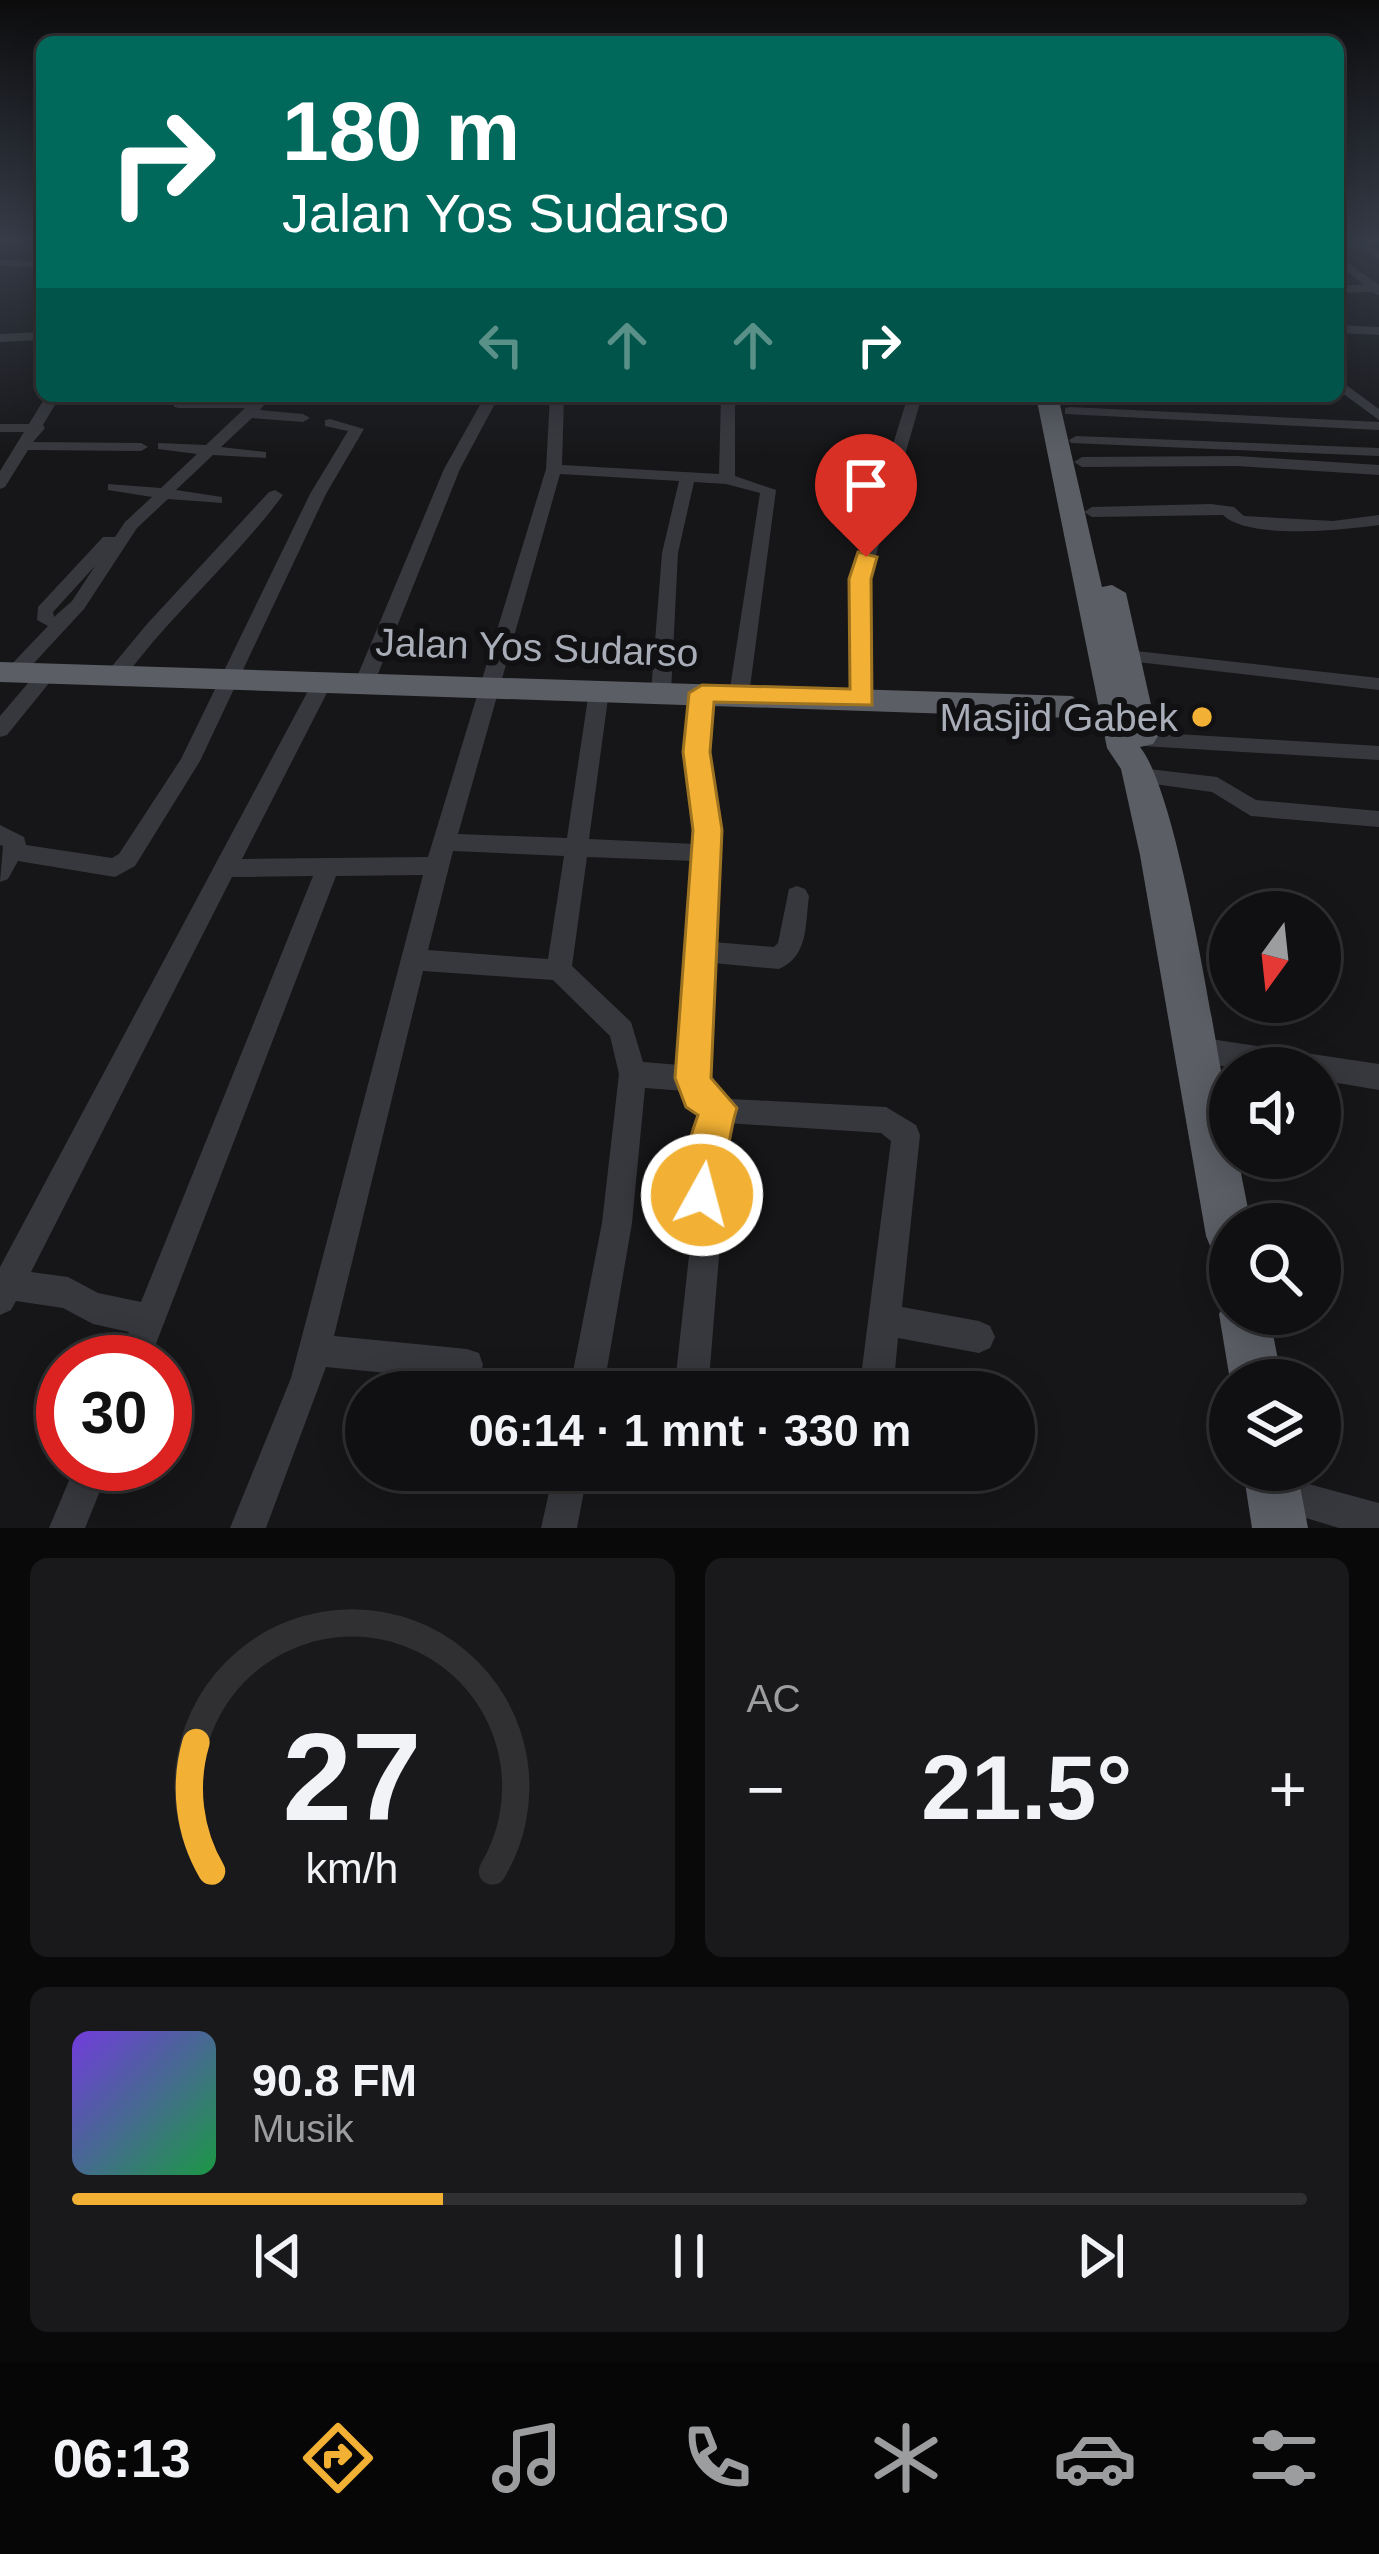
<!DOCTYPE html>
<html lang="id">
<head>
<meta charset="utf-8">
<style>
  :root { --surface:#101012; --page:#19191b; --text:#f1f3f6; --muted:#9c9d9f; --line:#303032; --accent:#f2b134 }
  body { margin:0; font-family:Helvetica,sans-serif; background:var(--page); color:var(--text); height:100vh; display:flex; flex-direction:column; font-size:45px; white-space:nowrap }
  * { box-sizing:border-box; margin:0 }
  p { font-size:39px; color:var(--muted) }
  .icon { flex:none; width:66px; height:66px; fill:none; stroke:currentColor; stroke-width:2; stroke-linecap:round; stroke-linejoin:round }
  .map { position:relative; height:1528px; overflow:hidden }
  .drawer { display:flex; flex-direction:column; gap:30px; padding:30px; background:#09090a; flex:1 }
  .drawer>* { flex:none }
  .banner { position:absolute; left:36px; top:36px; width:1308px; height:366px; border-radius:18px; box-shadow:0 6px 30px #0003,0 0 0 3px var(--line); background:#00695c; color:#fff; overflow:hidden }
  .needle { width:78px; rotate:195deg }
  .controls { position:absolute; left:1209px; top:891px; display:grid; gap:24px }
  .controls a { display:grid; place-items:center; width:132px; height:132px; border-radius:50%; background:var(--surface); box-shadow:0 6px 30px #0003,0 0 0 3px var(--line); font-size:60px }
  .speed { position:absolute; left:36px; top:1335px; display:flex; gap:24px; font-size:60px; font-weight:700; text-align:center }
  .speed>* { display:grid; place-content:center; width:156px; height:156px; border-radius:50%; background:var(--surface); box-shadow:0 6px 30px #0003,0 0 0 3px var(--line); line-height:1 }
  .speed .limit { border:18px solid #d22; background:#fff; color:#111 }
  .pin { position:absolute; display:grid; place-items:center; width:102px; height:102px; color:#fff; margin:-123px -51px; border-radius:50% 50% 50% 0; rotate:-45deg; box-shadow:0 0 12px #0007 }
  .pin .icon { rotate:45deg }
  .me { position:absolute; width:132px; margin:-66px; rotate:7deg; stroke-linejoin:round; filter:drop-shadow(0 0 9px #0008) }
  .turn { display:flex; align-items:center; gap:42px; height:252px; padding:0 48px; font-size:54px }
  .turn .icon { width:156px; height:156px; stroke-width:2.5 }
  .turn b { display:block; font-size:84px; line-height:102px }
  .lanes { display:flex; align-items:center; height:114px; padding:0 48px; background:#0003; justify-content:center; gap:60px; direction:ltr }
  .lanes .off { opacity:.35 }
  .big { font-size:90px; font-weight:800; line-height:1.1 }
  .drawer .widget { flex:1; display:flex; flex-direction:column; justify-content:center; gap:18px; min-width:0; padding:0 42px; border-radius:18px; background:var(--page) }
  .drawer .dial { align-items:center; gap:0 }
  .dial svg { height:312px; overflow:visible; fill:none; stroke:var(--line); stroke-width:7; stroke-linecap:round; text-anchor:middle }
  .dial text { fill:var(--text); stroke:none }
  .song { display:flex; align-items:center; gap:36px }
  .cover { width:144px; height:144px; border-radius:18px; background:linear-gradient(135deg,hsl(260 70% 55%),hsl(140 70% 35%)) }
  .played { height:12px; border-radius:6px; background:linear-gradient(90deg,var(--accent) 30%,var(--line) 30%) }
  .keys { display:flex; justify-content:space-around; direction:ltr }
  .heat { display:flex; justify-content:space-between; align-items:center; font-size:66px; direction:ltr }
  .drawer .tiles { flex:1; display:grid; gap:30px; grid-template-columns:1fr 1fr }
  .widget:last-child { grid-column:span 2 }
  .trip { position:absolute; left:345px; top:1371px; width:690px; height:120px; border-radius:60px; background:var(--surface); box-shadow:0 6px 30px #0003,0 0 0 3px var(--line); font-weight:800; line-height:120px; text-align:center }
  .menu { display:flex; height:192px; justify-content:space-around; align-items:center; background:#060607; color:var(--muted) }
  .menu .icon { width:84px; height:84px }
  .menu .on { color:var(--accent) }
  .menu b { font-size:54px; color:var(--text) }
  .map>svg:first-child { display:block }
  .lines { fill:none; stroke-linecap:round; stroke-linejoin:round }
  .minor { fill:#37383d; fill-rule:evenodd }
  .trunk { fill:#5b5e65; fill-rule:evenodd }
  .route { fill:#f2b134; stroke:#9d7322; stroke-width:3 }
  .poi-dot { fill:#f2b134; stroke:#111113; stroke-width:4.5 }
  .labels { text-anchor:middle; stroke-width:12; stroke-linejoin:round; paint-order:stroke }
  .street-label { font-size:39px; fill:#a8adb8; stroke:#111113 }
  .poi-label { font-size:39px; fill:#a8adb8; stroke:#111113; text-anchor:end }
</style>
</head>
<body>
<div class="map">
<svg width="1379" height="1528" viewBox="0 0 1379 1528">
  <rect width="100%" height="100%" fill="#161618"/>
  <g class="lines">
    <g class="minor">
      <path d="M1348 241H1361L1379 252V259Z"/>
      <path d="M1338 256 1379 285V295L1372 292 1338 293V285H1364L1338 264Z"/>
      <path d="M0 260 42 261V267L0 266Z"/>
      <path d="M1338 325 1379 327V335L1338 333Z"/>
      <path d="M42 332V340L0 342V334Z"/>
      <path d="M1338 379 1379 409V420L1338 390Z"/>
      <path d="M46 396H60L43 425 45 428 33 442 141 443 148 447 141 451 28 450 5 487 0 489V471L24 432H0V424H29Z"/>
      <path d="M485 396H499L460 469 374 684 364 690 357 689 354 684 444 469Z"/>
      <path d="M550 396H564L562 465 719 474 721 396H735V476L776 490 749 695 739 702 729 695 760 493 726 484 694 482 678 553 671 692 661 699 651 692 662 553 679 481 560 474 458 834 567 838 589 691 599 684 609 691 589 839 695 844 687 752 692 693 695 688H709L712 693 707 752 718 830 713 942 774 947 778 943 789 889 797 886 805 889 809 896C805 924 809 956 779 969L712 963 707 1076 718 1093 732 1099 886 1107 916 1125 920 1135 902 1307 979 1321 990 1326 995 1337 990 1348 979 1353 898 1338 893 1392H859L891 1141 881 1133 727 1123 719 1147V1256L708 1392H674L689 1256 691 1147 702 1114 685 1091 645 1088 632 1223 603 1392H569L602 1223 619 1074 610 1036 553 980 423 971 334 1336 467 1349 479 1353 483 1365 479 1377 467 1381 326 1367 266 1528H230L291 1378 423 875 336 876 149 1362H117L129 1332 93 1324 63 1308 16 1301 11 1310 0 1315V1267L316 676 323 675 333 681 242 859 428 857 546 469ZM453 851 564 856 548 959 428 950ZM587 857 694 861 680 1065 643 1062 631 1022 572 966ZM313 876 141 1302 98 1293 68 1277 31 1272 232 877Z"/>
      <path d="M908 396H922L869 579 873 698 863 705 853 698 851 579Z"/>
      <path d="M258 400 265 404 260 410 303 414 310 418 303 422 252 418 221 447 266 452V458L213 455 176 490 222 497V503L168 499 137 528 84 609 22 676H8L5 672 8 668 48 626 37 620 38 607 103 537H115L125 522 152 497 108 490V484L161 488 197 454 158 449V443L206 445 245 408H179L174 407V401ZM95 566 72 601 54 617 53 612Z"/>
      <path d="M1070 407 1379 422V430L1065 414V408Z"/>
      <path d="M330 419 364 429 326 494 200 761 135 866 115 877 18 861 8 879 0 882 3 846 0 845V825L24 837 26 845 112 858 119 854 181 759 310 494 348 431 325 426V420Z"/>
      <path d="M1076 436 1379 448V456L1071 443 1069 440Z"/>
      <path d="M1237 456 1379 465V475L1237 466 1082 467 1074 462 1082 457Z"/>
      <path d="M275 490 283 495C234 561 171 614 122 681H108L105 676 108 671 147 624 269 492Z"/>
      <path d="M1211 504 1234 507 1244 516 1333 521 1379 515V525C1344 530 1248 540 1223 515L1092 517 1084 512 1092 507Z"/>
      <path d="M1127 650 1379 678V690L1120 660 1118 656 1120 652Z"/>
      <path d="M47 667 57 673 54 677 7 735 0 737V716L40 669Z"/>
      <path d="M1143 732 1379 746V760L1143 746 1133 739Z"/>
      <path d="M1140 768 1217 777 1256 800 1379 811V827L1251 816 1212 792 1132 781 1129 776Z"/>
      <path d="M1197 1037 1379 1064V1090L1320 1080V1068C1277 1068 1229 1073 1188 1058L1184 1049 1188 1040Z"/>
      <path d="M76 1464H111L85 1528H49Z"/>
      <path d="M554 1470H588L577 1528H541Z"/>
      <path d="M1275 1475 1379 1503V1528H1339L1263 1505 1257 1493 1263 1481Z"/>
    </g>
    <g class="trunk">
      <path d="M1036 396H1058L1102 587 1112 585 1126 593 1158 736 1153 744 1140 747C1179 795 1215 1045 1230 1120V1158H1238L1251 1224H1230V1260L1213 1253 1206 1236 1140 855 1121 769 1107 748Z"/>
      <path d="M0 662 1072 696 1088 707 1072 718 0 682Z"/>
      <path d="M1230 1295V1314H1269L1282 1380H1230L1219 1314Z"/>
      <path d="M1243 1470H1297L1308 1528H1252Z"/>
    </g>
  </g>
  <linearGradient id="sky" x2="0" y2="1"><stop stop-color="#0c0c0d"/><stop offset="0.53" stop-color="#363c48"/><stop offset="1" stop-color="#363c48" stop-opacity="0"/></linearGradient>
  <rect width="1379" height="455" fill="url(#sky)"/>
  <path class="route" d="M858 552 877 557 871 579 872 705 714 702 710 752 722 830 711 1078 737 1108C726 1141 727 1181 715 1208L702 1214 688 1208C676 1179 688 1143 698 1115L686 1107 675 1078 693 830 683 752 689 693 702 685 850 689 849 579Z"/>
  <circle class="poi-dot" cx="1202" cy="717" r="12"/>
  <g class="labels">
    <g class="street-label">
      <text transform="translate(537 647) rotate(2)" y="14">Jalan Yos Sudarso</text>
    </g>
    <g class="poi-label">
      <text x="1178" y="731">Masjid Gabek</text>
    </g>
  </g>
</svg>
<div class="controls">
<a><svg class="needle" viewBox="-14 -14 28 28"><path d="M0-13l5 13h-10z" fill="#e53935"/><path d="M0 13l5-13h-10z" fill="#9c9d9f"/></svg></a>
<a><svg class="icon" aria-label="sound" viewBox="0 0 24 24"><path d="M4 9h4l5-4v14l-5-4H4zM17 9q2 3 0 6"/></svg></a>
<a><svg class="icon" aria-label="search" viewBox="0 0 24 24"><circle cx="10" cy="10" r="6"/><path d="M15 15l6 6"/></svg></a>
<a><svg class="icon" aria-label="layers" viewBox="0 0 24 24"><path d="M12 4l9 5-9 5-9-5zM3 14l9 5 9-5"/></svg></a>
</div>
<div class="speed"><div class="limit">30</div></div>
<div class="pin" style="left:866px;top:557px;background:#d93025"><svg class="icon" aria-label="arrive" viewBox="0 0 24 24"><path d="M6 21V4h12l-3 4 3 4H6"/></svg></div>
<svg class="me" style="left:702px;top:1195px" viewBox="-20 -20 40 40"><circle r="17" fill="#f2b134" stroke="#fff" stroke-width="3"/><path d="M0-11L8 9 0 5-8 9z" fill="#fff"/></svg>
<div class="trip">06:14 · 1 mnt · 330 m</div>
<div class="banner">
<div class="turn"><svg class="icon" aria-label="right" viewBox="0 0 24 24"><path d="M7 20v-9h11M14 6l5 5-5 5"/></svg><div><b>180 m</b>Jalan Yos Sudarso</div></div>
<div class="lanes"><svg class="icon off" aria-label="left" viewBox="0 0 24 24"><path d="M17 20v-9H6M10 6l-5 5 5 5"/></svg><svg class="icon off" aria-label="ahead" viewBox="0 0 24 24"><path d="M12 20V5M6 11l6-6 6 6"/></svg><svg class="icon off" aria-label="ahead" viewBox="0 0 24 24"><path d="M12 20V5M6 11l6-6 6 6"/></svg><svg class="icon" aria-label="right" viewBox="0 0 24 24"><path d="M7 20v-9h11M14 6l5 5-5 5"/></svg></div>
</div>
</div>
<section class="drawer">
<div class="tiles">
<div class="widget dial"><svg viewBox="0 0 100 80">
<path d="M14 69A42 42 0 1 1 86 69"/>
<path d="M14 69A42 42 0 0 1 10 36" stroke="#f2b134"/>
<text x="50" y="56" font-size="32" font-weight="700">27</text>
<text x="50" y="72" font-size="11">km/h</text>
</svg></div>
<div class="widget"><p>AC</p>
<div class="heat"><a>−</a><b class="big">21.5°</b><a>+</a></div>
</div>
<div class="widget">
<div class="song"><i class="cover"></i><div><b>90.8 FM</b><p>Musik</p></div></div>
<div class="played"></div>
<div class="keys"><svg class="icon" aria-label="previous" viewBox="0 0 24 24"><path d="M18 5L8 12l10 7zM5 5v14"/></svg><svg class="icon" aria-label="pause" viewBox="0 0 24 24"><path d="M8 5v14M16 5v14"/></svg><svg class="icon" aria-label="next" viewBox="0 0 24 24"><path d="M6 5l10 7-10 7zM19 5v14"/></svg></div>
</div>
</div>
</section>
<nav class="menu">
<b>06:13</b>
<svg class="icon on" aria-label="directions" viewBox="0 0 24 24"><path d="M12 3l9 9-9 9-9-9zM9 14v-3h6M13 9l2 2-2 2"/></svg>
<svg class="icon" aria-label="music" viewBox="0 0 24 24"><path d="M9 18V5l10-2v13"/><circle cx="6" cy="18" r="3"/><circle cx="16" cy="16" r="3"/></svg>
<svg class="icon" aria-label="phone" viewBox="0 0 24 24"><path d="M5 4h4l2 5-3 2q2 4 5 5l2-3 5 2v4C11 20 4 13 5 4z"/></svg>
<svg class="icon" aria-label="climate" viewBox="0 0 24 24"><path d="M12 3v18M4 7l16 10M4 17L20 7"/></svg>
<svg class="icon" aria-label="car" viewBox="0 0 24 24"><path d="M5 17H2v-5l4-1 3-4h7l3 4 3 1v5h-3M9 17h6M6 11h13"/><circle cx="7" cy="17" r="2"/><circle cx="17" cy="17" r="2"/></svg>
<svg class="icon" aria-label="filters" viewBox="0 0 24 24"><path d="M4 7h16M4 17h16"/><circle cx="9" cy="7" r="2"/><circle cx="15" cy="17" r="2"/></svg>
</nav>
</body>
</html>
